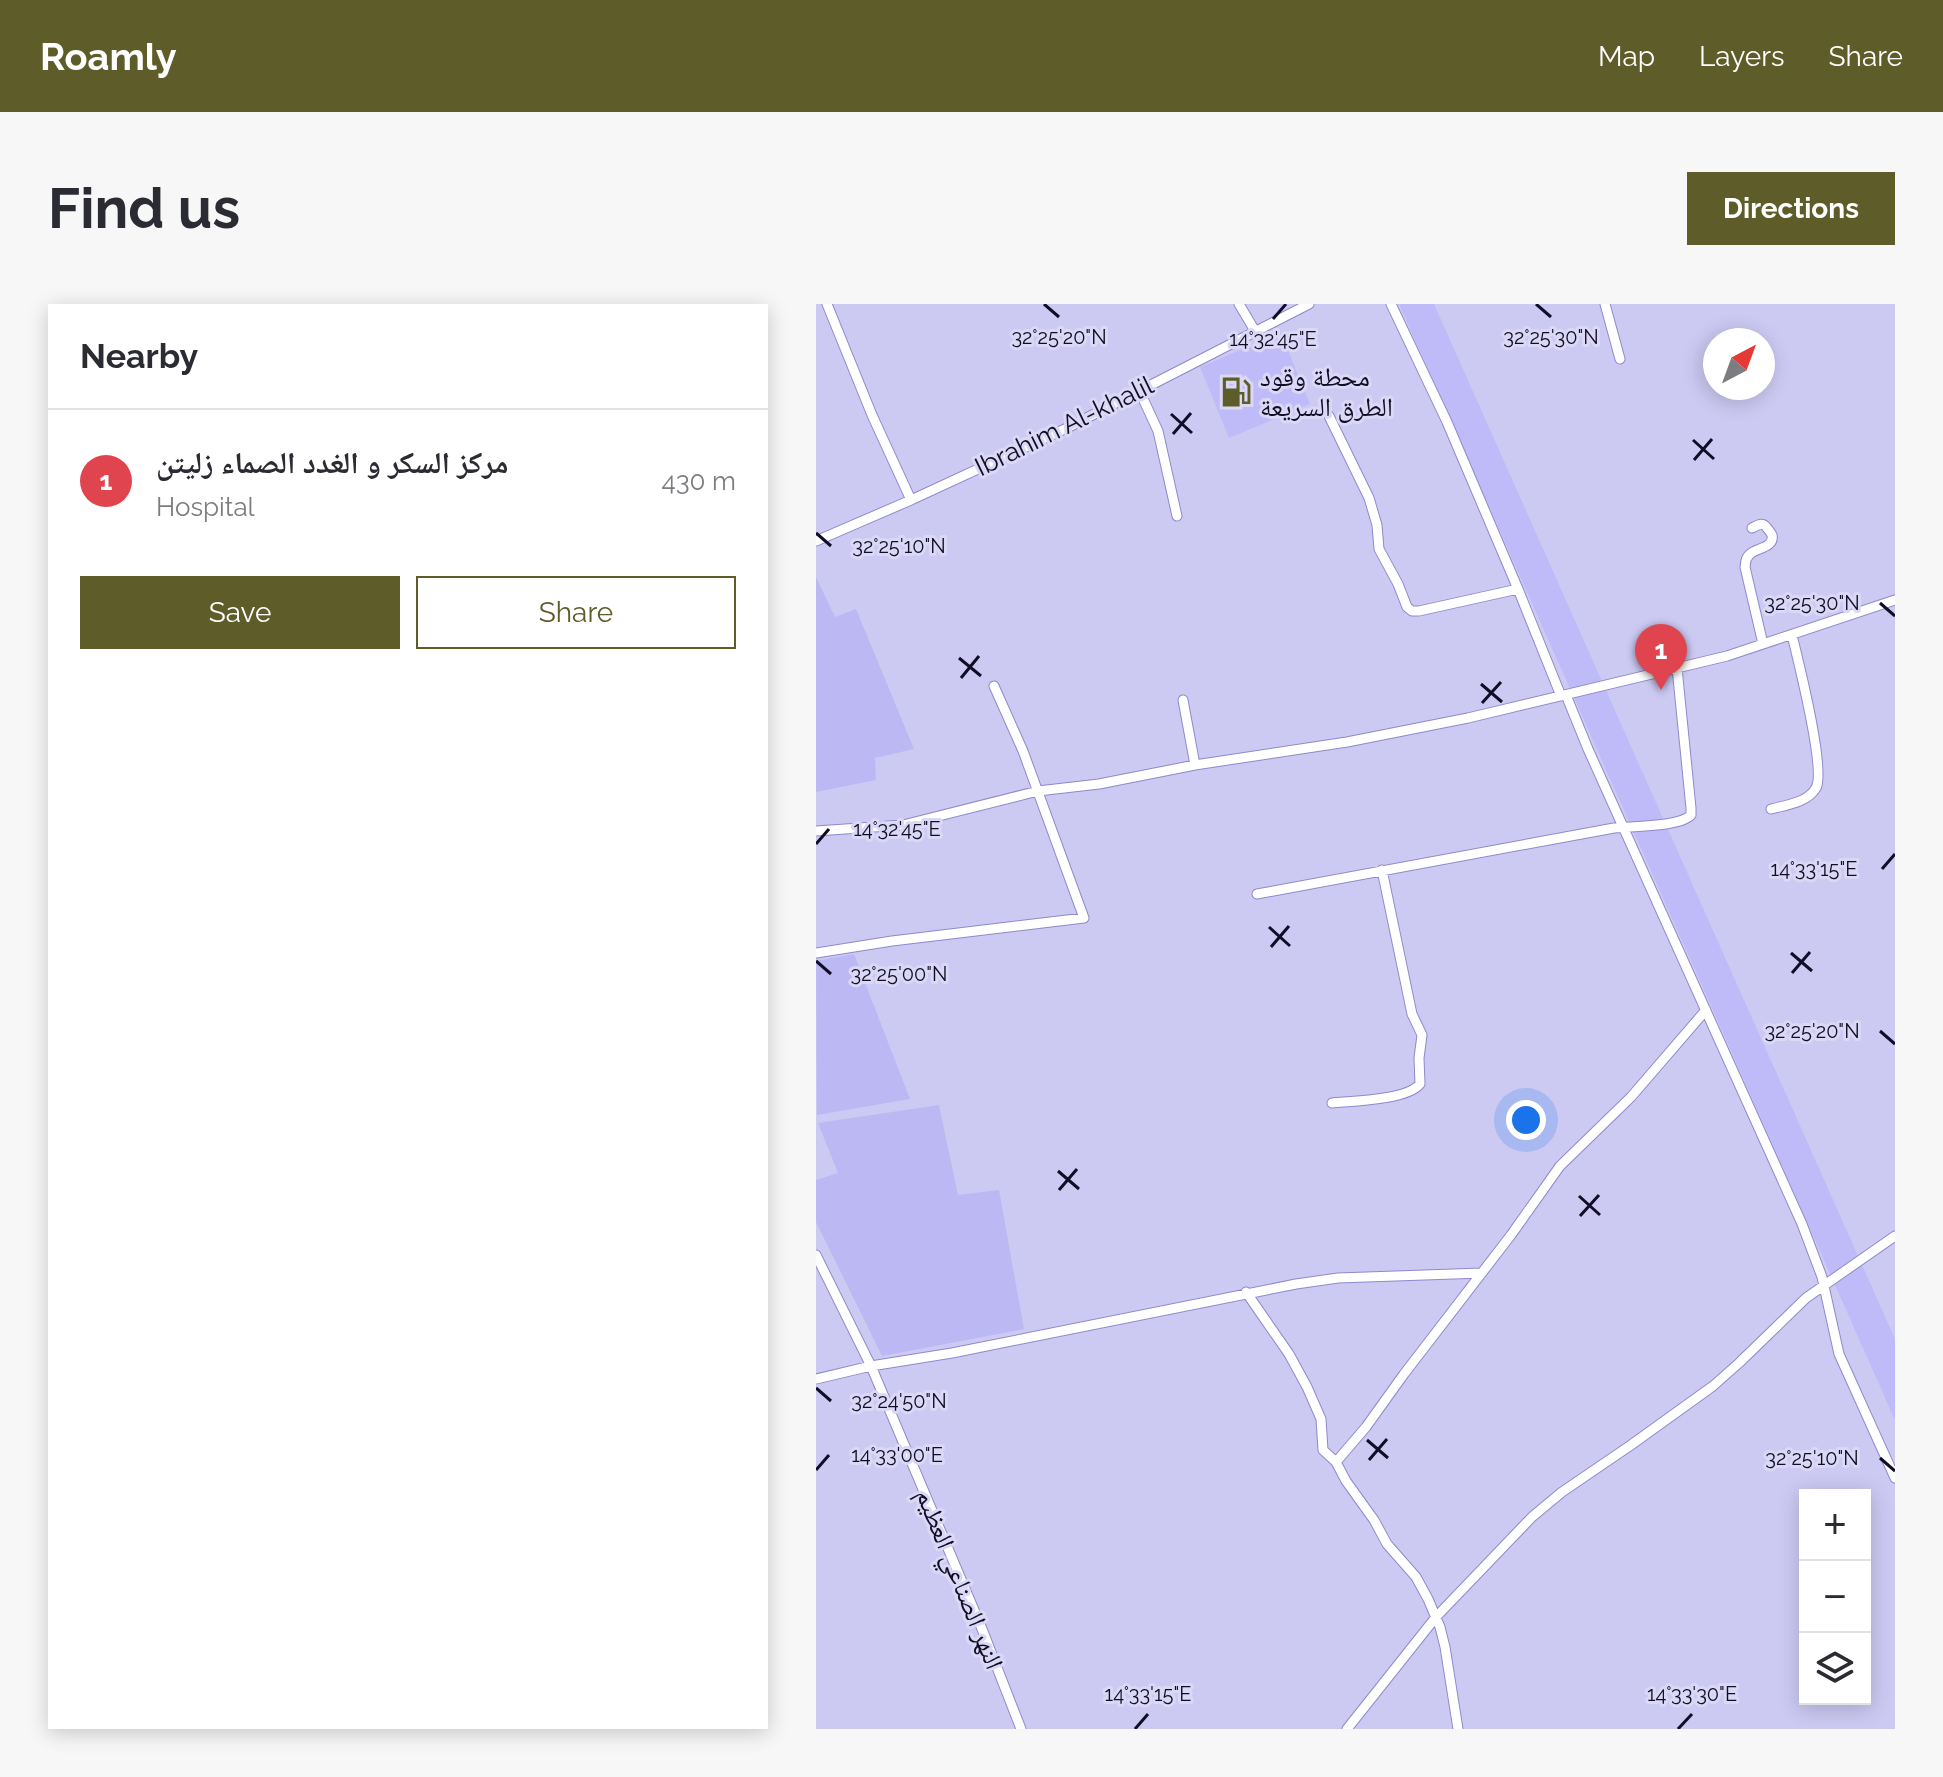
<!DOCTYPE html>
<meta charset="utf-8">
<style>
:root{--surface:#fff;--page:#f7f7f7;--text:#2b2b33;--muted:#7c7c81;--line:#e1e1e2;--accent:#5e5d2a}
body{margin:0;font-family:Raleway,"Noto Naskh Arabic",sans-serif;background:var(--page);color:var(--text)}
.controls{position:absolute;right:24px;bottom:24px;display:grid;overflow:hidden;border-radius:0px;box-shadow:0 4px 20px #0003}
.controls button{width:72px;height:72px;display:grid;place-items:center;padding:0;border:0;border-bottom:2px solid var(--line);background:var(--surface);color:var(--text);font:40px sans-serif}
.compass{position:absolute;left:887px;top:24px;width:72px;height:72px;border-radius:50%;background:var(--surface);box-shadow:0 4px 20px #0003;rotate:41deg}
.you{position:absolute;left:710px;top:816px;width:28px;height:28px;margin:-20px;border:6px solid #fff;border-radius:50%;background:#1a73e8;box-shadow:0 0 0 12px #1a73e833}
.badge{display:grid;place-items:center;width:52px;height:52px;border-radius:50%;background:var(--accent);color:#fff;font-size:26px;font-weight:700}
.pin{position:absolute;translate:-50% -66px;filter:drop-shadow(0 2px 4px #0008)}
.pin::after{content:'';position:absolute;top:42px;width:28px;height:24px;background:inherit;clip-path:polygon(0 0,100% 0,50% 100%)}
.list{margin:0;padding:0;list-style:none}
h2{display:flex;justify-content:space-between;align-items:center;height:104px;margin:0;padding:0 32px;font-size:34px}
h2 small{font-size:26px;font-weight:400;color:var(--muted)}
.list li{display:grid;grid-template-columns:52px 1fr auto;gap:24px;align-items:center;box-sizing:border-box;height:144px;padding:0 32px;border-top:2px solid var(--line)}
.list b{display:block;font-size:30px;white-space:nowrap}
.list p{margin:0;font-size:26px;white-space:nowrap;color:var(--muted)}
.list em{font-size:26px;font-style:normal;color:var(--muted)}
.actions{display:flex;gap:16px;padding:24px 32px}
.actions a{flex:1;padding:18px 0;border:2px solid var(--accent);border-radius:0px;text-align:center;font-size:28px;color:var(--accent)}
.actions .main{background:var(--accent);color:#fff}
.icon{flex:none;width:44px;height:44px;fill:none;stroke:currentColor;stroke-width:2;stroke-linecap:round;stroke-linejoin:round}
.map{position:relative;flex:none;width:1079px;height:1425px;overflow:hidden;border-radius:0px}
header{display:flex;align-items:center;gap:48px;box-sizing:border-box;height:112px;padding:0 40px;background:var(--accent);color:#fff}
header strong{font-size:38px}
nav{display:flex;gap:44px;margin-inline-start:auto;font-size:28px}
.intro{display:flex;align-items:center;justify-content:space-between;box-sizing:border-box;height:192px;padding:0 48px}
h1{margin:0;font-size:56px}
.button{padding:20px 36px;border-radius:0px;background:var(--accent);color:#fff;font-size:28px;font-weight:700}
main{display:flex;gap:48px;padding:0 48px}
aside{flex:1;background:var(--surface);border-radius:0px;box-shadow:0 4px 20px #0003}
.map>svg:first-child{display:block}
</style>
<header>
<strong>Roamly</strong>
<nav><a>Map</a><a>Layers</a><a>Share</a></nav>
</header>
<div class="intro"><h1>Find us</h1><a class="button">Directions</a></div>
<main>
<aside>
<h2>Nearby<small></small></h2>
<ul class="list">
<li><span class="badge" style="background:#e0444e">1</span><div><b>مركز السكر و الغدد الصماء زليتن</b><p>Hospital</p></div><em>430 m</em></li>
</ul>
<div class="actions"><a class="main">Save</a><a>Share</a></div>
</aside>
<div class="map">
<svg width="1079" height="1425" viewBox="0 0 1079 1425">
<rect width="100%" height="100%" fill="#cccaf3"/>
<!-- built -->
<path fill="#bfbbf8" d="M 583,0 L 618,0 L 1079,1035 L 1079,1116 Z
M 465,29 L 494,100 L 413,134 L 384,63 Z"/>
<!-- green -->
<path fill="#bcb8f4" d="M 0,273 L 19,313 L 40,305 L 98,445 L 59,454 L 60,476 L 0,488 Z
M 38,650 L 94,795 L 1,811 L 0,657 Z
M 123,801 L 142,891 L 183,886 L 208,1025 L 66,1052 L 0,918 L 0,876 L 22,869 L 2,819 Z"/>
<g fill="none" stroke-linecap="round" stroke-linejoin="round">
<!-- minor casing -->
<g stroke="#8f89cb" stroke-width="11">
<path id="minor" d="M 11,0 L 56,111 L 95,196
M 423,0 L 439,27
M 575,0 L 631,118 L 702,285 L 745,392
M 789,0 L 804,55
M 323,86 L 342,127 L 361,212
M 513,112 L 553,194 L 561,221 L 563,245 L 582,280 L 591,303 L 596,307 L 603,307 L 702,285
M 936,224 C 940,222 944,219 948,221 C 950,222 955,229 956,231 C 959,244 939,244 933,251 C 929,255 930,258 929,263 L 947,340
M 0,237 L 95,196 L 253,123 L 493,0
M 750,391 L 772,445 L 986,920 L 1006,973 L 1023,1050 L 1079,1174
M 367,396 L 379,461
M 955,505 C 970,501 991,499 1000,484 C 1010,466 982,356 976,331
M 0,527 L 87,521 L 222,487 L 283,480 L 379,461 L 531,438 L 652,414 L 911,352 L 1079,296
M 441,590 L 798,524 C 816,522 864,523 875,511 L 875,504 L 861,364
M 0,649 L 76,637 L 268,614 L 207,447 L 178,382
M 516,799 C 537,797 591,796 604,780 L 603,754 L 606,731 L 596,710 L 566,566
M 0,951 L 55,1062 L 166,1325 L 205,1425
M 430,988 L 473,1050 L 491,1083 L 505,1115 L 507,1146 L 520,1158 L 530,1177 L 558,1216 L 571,1240 L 600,1273 L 612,1295 L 624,1323 L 629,1343 L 642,1425
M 0,1075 L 55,1062 L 136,1049 L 480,980 L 522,974 L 666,969
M 520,1158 L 550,1123 L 588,1070 L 695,931 L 744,862 L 815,793 L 890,706
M 531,1425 L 620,1313 L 716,1213 L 746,1188 L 815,1141 L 897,1082 L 923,1059 L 990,994 L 1079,932"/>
</g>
<!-- minor -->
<use href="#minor" stroke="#fff" stroke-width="9"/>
</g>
<!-- ticks -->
<path fill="none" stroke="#110d26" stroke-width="3" d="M 228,0 L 243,13M 720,0 L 735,13M 457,15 L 470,0M 355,110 L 376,129M 357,130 L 375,109M 877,136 L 898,155M 878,156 L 896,135M 0,229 L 15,242M 1064,299 L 1079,312M 143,354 L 165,372M 145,374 L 163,352M 665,380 L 686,398M 666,399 L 685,378M 0,540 L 13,525M 1066,565 L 1079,550M 453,623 L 474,642M 455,643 L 473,622M 975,649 L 996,667M 0,657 L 15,670M 976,669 L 994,648M 1064,727 L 1079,740M 242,867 L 263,885M 243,886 L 261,865M 763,892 L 784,911M 764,912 L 783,891M 0,1084 L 15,1097M 551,1136 L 572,1154M 1064,1154 L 1079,1167M 553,1156 L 571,1135M 0,1166 L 13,1151M 319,1425 L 332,1410M 862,1425 L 876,1410"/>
<!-- icons -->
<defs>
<g id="fuel-bare" transform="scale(2.4)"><path d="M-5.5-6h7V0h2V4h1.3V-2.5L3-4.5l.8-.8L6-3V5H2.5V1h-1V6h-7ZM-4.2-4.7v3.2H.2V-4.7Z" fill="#5e5d2a" stroke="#dad8f5" stroke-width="2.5" paint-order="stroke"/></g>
</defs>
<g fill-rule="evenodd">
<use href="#fuel-bare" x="420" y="88"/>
</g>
<g text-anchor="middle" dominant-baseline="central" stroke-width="6" stroke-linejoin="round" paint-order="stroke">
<!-- poi labels -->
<g font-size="26" fill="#110d26" stroke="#dad8f5" text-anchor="start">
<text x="444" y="73">محطة وقود<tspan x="444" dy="30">الطرق السريعة</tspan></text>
</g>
<!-- street labels -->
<g font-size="26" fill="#110d26" stroke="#dad8f5">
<text transform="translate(248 122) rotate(-26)">Ibrahim Al-khalil</text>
<text transform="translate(144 1275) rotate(68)">النهر الصناعي العظيم</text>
</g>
</g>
<g font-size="20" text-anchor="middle" fill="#110d26" stroke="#dad8f5" stroke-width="6" stroke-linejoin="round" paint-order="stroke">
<text x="243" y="40">32°25'20"N</text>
<text x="735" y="40">32°25'30"N</text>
<text x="457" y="42">14°32'45"E</text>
<text x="83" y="249">32°25'10"N</text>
<text x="996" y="306">32°25'30"N</text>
<text x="81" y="532">14°32'45"E</text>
<text x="998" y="572">14°33'15"E</text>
<text x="83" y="677">32°25'00"N</text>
<text x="996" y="734">32°25'20"N</text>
<text x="83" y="1104">32°24'50"N</text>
<text x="81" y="1158">14°33'00"E</text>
<text x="996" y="1161">32°25'10"N</text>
<text x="332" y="1397">14°33'15"E</text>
<text x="876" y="1397">14°33'30"E</text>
</g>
</svg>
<div class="controls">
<button>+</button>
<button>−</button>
<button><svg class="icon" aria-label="layers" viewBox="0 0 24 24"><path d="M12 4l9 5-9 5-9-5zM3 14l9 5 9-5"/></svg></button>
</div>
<svg class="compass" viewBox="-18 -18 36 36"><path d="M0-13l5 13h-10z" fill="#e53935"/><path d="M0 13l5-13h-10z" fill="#7c7c81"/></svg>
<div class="you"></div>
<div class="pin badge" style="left:845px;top:386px;background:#e0444e">1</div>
</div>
</main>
